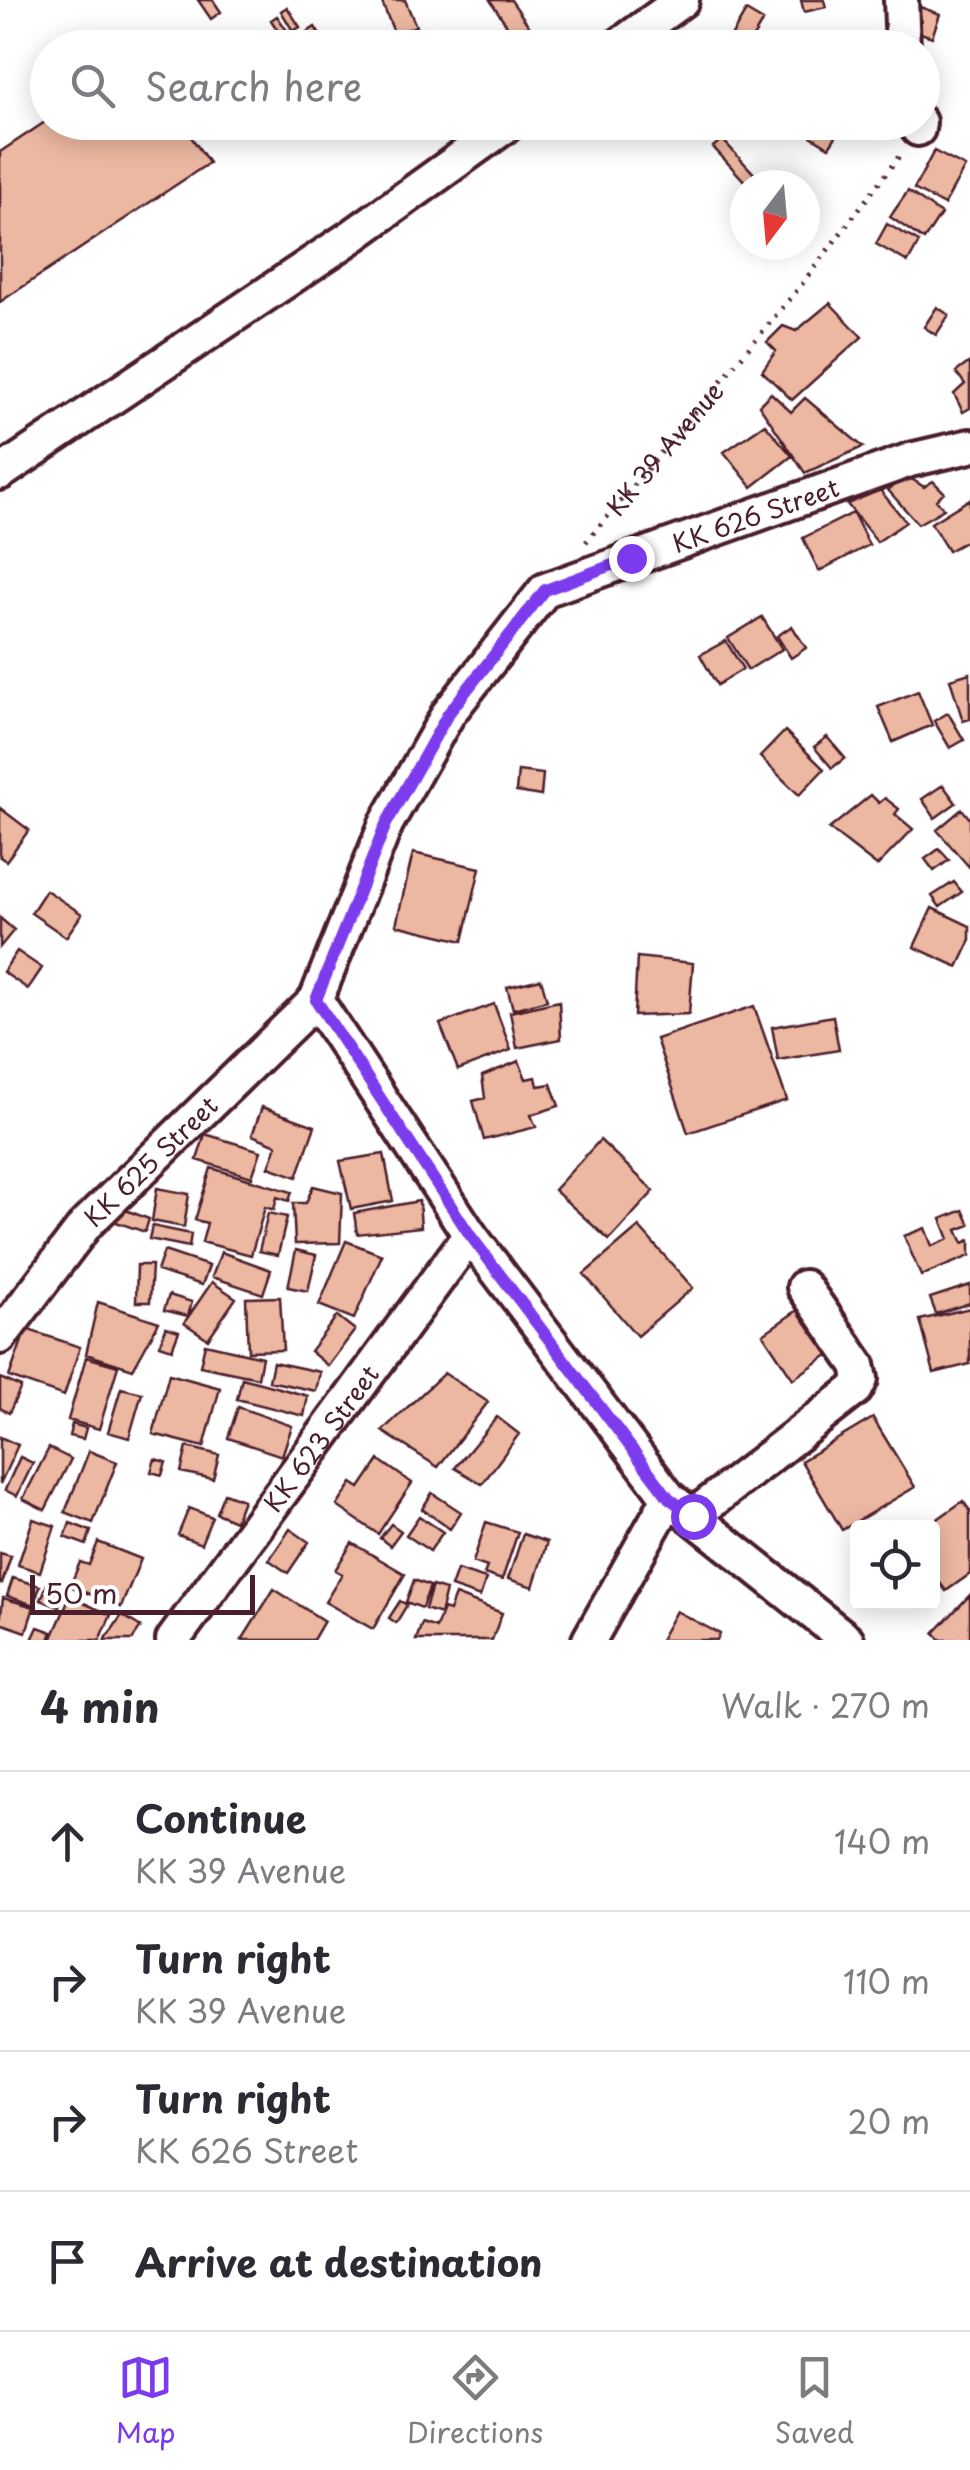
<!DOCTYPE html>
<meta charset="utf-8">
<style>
:root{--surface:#fff;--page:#f2f2f3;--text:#2b2b33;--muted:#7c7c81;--line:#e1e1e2;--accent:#7c3aed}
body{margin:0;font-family:"Playpen Sans",sans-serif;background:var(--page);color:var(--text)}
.controls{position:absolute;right:30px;bottom:30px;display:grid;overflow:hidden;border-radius:10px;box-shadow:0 5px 25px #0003}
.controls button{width:90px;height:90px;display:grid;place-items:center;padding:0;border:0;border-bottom:2px solid var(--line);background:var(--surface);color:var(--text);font:50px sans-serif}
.compass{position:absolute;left:730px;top:170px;width:90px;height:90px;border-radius:50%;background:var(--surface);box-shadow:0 5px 25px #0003;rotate:196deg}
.scale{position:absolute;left:30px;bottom:25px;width:225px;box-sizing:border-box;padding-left:10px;border:5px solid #4a1f2b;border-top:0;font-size:28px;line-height:35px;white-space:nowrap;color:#4a1f2b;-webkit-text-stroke:8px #fff;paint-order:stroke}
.stop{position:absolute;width:30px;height:30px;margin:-22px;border:8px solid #7c3aed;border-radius:50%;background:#fff}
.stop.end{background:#7c3aed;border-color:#fff;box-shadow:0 2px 10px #0008}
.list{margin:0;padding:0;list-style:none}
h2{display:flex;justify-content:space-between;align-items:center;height:130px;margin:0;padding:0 40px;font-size:42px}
h2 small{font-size:32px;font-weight:400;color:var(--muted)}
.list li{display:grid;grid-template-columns:65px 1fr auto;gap:30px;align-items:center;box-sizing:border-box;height:140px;padding:0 40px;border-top:2px solid var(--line)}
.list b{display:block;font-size:38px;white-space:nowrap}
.list p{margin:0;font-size:32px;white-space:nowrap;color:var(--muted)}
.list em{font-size:32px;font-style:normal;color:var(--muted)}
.icon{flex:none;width:55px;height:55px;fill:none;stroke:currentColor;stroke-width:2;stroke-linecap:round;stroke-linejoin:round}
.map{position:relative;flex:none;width:970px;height:1640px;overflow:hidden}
.search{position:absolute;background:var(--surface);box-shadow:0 5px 25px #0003;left:30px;right:30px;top:30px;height:110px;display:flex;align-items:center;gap:25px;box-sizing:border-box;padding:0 35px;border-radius:55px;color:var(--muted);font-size:38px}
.sheet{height:690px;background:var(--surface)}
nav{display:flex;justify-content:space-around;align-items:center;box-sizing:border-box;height:140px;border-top:2px solid var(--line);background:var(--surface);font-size:28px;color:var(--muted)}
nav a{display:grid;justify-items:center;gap:5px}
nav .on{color:var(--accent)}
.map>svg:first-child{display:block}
</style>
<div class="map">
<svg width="970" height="1640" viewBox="0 0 970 1640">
<rect width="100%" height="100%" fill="#fff"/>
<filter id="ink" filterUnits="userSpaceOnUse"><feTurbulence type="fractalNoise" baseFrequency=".01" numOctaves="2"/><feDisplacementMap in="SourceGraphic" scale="20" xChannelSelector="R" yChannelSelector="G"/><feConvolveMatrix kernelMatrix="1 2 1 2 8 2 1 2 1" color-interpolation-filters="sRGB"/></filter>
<g filter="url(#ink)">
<!-- building -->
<path fill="#edb8a1" stroke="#4a1f2b" stroke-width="2.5" d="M 198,0 L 213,0 L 221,12 L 211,19 Z
M 381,0 L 405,0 L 416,26 L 395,35 Z
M 490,0 L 511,0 L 533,32 L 518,42 Z
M 801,0 L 824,0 L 826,7 L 804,12 Z
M 914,5 L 940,14 L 932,37 L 906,28 Z
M 287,7 L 300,27 L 293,31 L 281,11 Z
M 746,11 L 763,21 L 749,44 L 732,35 Z
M 277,16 L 292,38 L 285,42 L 271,20 Z
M 315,27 L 325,43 L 317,48 L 306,33 Z
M 433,28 L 443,48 L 410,48 L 407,41 Z
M 48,120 L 181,122 L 209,163 L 0,302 L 0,152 Z
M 812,122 L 825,122 L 839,132 L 829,147 L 806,133 Z
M 722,139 L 757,177 L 748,185 L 713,147 Z
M 934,151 L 965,167 L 944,205 L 914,189 Z
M 908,191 L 941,214 L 924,240 L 890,217 Z
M 887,224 L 919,242 L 908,262 L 876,244 Z
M 830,303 L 862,337 L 792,400 L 762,371 L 776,351 L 767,342 L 783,326 L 796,331 Z
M 937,307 L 949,315 L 936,335 L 924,327 Z
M 970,362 L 970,408 L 963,412 L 954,394 L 965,384 L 956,372 Z
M 771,393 L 791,412 L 805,398 L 863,447 L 805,473 L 759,405 Z
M 765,424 L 792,456 L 752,487 L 724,452 Z
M 907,476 L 924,487 L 933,481 L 944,492 L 936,500 L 944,509 L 918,524 L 888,490 Z
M 880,490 L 906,522 L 877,542 L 847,504 Z
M 970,499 L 970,539 L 948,551 L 931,523 Z
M 853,513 L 869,545 L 819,571 L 803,538 Z
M 762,617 L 782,649 L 748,670 L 728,638 Z
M 792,626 L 806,648 L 791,658 L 777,636 Z
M 726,641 L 743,669 L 717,685 L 700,655 Z
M 970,673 L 970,719 L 963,721 L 950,679 Z
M 918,691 L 932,725 L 893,742 L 878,707 Z
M 948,713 L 964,740 L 950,748 L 934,721 Z
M 785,731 L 824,769 L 799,795 L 760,757 Z
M 827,737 L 845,758 L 832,768 L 814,747 Z
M 518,771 L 543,774 L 541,796 L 516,792 Z
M 943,785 L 956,803 L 935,818 L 922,799 Z
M 871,795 L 879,803 L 885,798 L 899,809 L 895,814 L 913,829 L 877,866 L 829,829 Z
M 0,808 L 29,830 L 6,861 L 0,857 Z
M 962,809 L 970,819 L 970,868 L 937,830 Z
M 939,849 L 949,860 L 934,871 L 925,859 Z
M 413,853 L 480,868 L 463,941 L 396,925 Z
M 954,882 L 962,892 L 940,907 L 932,896 Z
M 46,890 L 82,914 L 66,937 L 31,913 Z
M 932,908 L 970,926 L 970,942 L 958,967 L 914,947 Z
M 0,918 L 14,930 L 0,947 Z
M 17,951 L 42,968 L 28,989 L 3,972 Z
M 637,957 L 693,963 L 689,1014 L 634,1016 Z
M 541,979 L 547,1000 L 513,1009 L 507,987 Z
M 559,1001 L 561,1039 L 517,1048 L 510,1012 Z
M 494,1004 L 511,1050 L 458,1070 L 440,1024 Z
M 754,1006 L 787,1100 L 688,1133 L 656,1039 Z
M 833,1016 L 839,1050 L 778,1060 L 772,1027 Z
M 519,1061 L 526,1079 L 536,1077 L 538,1086 L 551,1084 L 559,1106 L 531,1115 L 536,1127 L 484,1140 L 473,1101 L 485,1098 L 482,1076 Z
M 262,1107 L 315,1126 L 297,1177 L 269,1167 L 277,1145 L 252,1135 Z
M 205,1134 L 261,1151 L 252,1177 L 197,1160 Z
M 600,1140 L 654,1191 L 609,1240 L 554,1190 Z
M 384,1154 L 393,1201 L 351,1209 L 340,1161 Z
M 211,1168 L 292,1192 L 289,1201 L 277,1197 L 274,1210 L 265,1207 L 251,1255 L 202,1242 L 207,1223 L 195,1220 Z
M 313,1186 L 342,1193 L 340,1243 L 295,1244 L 293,1203 L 306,1203 Z
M 157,1188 L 189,1194 L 184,1227 L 152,1221 Z
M 419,1201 L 421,1227 L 357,1234 L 354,1213 Z
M 118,1207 L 149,1219 L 145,1232 L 113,1221 Z
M 963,1210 L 970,1225 L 957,1230 L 963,1243 L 970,1240 L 970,1256 L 921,1276 L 904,1236 L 925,1228 L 932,1246 L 949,1239 L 941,1219 Z
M 268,1213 L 287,1217 L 278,1255 L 259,1251 Z
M 152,1226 L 191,1234 L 189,1247 L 149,1239 Z
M 639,1227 L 693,1288 L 637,1336 L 584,1274 Z
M 346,1241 L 382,1255 L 354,1319 L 319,1305 Z
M 296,1250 L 316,1255 L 308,1291 L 288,1287 Z
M 164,1251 L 209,1266 L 202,1285 L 157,1271 Z
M 221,1252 L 271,1270 L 263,1294 L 212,1277 Z
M 137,1265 L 152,1265 L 150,1302 L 136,1302 Z
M 212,1282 L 236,1298 L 208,1339 L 184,1323 Z
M 970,1285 L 970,1303 L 936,1314 L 930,1298 Z
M 169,1295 L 192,1302 L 188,1316 L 164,1310 Z
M 280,1297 L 283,1350 L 248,1351 L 246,1298 Z
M 98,1302 L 159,1322 L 133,1369 L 86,1354 Z
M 808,1303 L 838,1348 L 793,1379 L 763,1334 Z
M 970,1308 L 970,1364 L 934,1373 L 920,1320 Z
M 337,1316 L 355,1330 L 328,1366 L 310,1351 Z
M 166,1327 L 179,1331 L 172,1349 L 160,1345 Z
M 26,1329 L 80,1347 L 64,1396 L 9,1377 Z
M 205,1344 L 262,1357 L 258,1378 L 200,1366 Z
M 86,1357 L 118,1366 L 99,1429 L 68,1420 Z
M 273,1362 L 320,1372 L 316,1391 L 269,1381 Z
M 444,1373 L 488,1402 L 438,1467 L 382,1431 Z
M 169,1374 L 220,1388 L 204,1447 L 153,1434 Z
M 0,1378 L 21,1387 L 9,1413 L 0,1408 Z
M 242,1378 L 308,1396 L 304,1416 L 237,1399 Z
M 121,1388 L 142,1393 L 129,1438 L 108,1432 Z
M 238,1407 L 292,1426 L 282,1456 L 228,1438 Z
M 497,1417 L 519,1434 L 482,1484 L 455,1468 Z
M 873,1418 L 915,1487 L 842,1530 L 801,1461 Z
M 72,1424 L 86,1428 L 83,1439 L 69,1436 Z
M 0,1437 L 18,1445 L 0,1484 Z
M 187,1447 L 219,1455 L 213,1479 L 181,1472 Z
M 49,1448 L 71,1459 L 45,1510 L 23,1499 Z
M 89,1451 L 117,1462 L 93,1523 L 65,1512 Z
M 20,1457 L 33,1463 L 17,1496 L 5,1490 Z
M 155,1459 L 166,1462 L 162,1475 L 151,1472 Z
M 379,1460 L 412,1483 L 378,1534 L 337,1506 L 352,1483 L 360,1488 Z
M 224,1493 L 243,1500 L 235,1521 L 216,1513 Z
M 432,1493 L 461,1512 L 450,1529 L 422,1509 Z
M 963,1501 L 970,1511 L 970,1574 L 946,1591 L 932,1572 L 932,1528 L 925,1528 Z
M 189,1508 L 212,1517 L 201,1544 L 178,1535 Z
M 419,1516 L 443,1532 L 430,1551 L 406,1535 Z
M 33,1519 L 55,1526 L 40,1572 L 18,1565 Z
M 486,1522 L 518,1532 L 502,1580 L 484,1574 L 487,1567 L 473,1562 Z
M 70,1523 L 91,1531 L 86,1545 L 65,1537 Z
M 391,1524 L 401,1531 L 390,1546 L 380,1538 Z
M 290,1529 L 309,1542 L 288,1573 L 269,1560 Z
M 523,1534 L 547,1542 L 533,1587 L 508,1579 Z
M 98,1542 L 141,1559 L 121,1607 L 70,1586 L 80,1562 L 89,1565 Z
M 352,1543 L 405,1574 L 373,1629 L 325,1602 L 342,1574 L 335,1570 Z
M 0,1553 L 11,1556 L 2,1584 L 0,1584 Z
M 457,1570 L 486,1579 L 480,1597 L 451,1587 Z
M 13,1578 L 40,1586 L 34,1605 L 7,1596 Z
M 414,1580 L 430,1586 L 422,1608 L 406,1602 Z
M 47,1584 L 65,1590 L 59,1607 L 41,1600 Z
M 432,1586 L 446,1590 L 440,1614 L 425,1609 Z
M 274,1589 L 324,1621 L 313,1640 L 242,1640 Z
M 455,1595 L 502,1613 L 492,1640 L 416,1640 L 422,1623 L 436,1628 L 443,1609 L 449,1611 Z
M 970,1595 L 970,1640 L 941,1640 L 934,1633 Z
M 70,1597 L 111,1615 L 100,1640 L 51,1640 Z
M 3,1598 L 34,1607 L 26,1632 L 0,1623 Z
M 400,1601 L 407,1605 L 396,1623 L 389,1618 Z
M 676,1611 L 720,1634 L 717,1640 L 660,1640 Z
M 122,1615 L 141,1627 L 132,1640 L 105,1640 Z
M 38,1627 L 52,1632 L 49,1640 L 32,1640 Z"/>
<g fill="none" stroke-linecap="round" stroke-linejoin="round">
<!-- minor casing -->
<g stroke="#4a1f2b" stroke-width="40">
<g id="minor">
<path d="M 901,0 L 903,48"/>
<path d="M 616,48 L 682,0"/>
<path d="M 918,129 L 919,122"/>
<path d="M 0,473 L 354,235 L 511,122"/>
<path id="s2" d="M 0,1337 L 86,1224 L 316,1000"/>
<path d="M 693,1516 L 856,1389 L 861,1379 L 858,1365 L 804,1287"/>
<path id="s3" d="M 173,1640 L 470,1235"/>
<path d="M 589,1640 L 669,1498"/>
<path id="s4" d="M 847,1640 L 669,1498 L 470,1235 L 316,1000 L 386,824 L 448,714 L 545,590 L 910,460 L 970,446"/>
</g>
</g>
<!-- path -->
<path stroke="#4a1f2b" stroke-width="5" stroke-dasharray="2.5 8" stroke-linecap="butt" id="s1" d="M 586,542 L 799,288 L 900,155"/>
<!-- minor -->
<use href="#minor" stroke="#fff" stroke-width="32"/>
</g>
</g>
<g fill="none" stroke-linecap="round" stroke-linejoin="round" filter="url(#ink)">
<!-- route -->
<path stroke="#7c3aed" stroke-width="12" d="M 631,558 L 545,590 L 448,714 L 386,824 L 316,1000 L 470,1235 L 669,1498 L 693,1516"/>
</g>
<g text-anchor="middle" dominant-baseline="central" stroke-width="10" stroke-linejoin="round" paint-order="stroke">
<!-- street labels -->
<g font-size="25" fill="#4a1f2b" stroke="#fff">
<text stroke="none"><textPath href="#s1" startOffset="122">KK 39 Avenue</textPath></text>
<text stroke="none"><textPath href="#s4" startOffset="1535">KK 626 Street</textPath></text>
<text stroke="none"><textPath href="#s2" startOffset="232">KK 625 Street</textPath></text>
<text stroke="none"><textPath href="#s3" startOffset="250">KK 623 Street</textPath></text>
</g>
</g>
</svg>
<div class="controls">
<button><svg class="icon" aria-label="locate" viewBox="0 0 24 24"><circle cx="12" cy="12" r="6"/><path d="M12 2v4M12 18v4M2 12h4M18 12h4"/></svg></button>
</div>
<svg class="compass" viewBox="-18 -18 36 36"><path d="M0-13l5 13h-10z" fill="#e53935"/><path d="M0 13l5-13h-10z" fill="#7c7c81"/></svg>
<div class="scale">50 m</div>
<div class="stop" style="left:693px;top:1516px"></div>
<div class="stop end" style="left:631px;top:558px"></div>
<div class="search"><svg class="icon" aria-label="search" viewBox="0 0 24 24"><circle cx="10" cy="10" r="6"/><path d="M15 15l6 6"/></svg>Search here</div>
</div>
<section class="sheet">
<h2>4 min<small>Walk · 270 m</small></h2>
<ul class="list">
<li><svg class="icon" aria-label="ahead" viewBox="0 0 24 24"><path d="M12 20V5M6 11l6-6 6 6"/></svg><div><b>Continue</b><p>KK 39 Avenue</p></div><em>140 m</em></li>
<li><svg class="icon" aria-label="right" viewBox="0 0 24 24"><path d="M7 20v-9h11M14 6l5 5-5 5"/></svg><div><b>Turn right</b><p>KK 39 Avenue</p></div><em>110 m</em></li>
<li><svg class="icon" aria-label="right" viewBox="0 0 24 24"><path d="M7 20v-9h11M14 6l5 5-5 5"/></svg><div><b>Turn right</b><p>KK 626 Street</p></div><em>20 m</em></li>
<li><svg class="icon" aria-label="arrive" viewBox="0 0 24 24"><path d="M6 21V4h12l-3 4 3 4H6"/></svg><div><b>Arrive at destination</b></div></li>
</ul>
</section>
<nav>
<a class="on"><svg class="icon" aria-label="map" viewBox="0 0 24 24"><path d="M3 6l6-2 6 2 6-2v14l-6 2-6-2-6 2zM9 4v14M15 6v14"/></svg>Map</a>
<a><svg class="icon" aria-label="directions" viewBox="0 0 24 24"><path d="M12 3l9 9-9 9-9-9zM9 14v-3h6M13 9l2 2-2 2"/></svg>Directions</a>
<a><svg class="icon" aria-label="saved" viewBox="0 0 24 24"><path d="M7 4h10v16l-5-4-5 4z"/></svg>Saved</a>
</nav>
